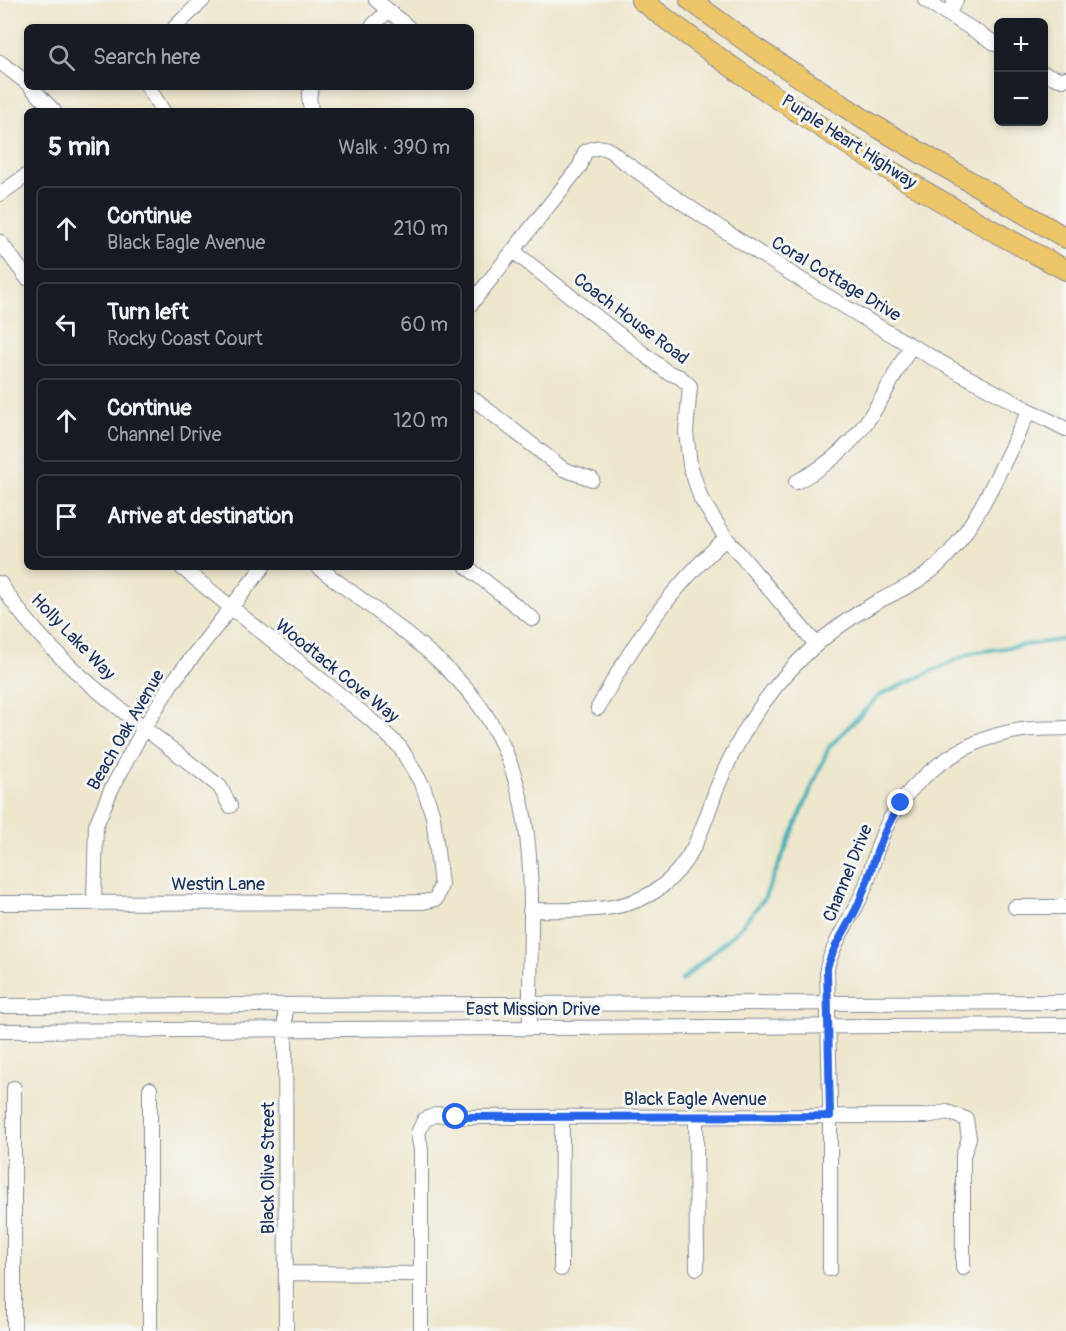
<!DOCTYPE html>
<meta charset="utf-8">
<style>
:root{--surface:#171b24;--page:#242831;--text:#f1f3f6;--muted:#9ea1a6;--line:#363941}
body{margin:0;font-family:Pangolin,sans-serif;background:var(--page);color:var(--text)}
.controls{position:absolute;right:18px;top:18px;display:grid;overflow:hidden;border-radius:9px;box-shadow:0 3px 9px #0003}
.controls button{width:54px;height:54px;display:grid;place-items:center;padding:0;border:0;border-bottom:2px solid var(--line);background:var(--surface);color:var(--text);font:30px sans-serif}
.stop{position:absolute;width:18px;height:18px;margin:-14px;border:4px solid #2563eb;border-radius:50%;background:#fff}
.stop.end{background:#2563eb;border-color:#fff;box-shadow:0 2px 6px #0008}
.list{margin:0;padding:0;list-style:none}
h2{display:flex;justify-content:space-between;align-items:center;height:78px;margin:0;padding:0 24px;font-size:26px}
h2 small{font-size:20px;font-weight:400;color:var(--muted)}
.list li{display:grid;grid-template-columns:39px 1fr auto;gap:18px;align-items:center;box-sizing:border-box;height:84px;margin:0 12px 12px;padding:0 12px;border:2px solid var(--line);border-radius:9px}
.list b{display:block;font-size:22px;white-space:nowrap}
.list p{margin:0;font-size:20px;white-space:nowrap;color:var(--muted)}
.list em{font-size:20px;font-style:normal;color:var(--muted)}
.icon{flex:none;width:33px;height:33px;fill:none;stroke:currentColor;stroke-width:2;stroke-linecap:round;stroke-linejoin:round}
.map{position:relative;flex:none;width:1066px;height:1331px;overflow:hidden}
.search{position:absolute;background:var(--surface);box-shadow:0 3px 9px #0003;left:24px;top:24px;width:450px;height:66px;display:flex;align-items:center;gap:15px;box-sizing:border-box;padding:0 21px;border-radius:9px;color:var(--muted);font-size:22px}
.panel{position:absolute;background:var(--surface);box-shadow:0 3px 9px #0003;left:24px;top:108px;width:450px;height:462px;border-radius:9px}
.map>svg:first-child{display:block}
</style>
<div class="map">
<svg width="1066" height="1331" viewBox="0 0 1066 1331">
<rect width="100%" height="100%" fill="#f6f6f2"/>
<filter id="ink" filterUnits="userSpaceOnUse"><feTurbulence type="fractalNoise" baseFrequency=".0167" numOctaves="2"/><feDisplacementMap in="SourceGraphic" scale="12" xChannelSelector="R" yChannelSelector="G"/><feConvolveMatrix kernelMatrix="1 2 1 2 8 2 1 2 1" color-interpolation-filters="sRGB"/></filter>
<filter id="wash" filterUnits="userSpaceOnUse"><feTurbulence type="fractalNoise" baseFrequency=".008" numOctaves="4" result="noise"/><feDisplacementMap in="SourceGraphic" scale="24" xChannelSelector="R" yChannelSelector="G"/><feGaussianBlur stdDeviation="1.35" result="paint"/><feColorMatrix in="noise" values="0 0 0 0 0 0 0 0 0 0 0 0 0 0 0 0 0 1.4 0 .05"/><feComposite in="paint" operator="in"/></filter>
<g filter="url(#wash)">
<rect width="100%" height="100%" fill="#eee6cd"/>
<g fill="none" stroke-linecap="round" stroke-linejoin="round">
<!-- stream -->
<path stroke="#3cadb4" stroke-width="4" d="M 681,981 L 738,930 L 764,899 L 829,747 L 880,695 L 971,653 L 1066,639"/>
</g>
</g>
<g filter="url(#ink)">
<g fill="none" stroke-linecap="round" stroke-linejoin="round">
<!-- minor casing -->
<g stroke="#848a96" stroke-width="16">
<path id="minor" d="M 376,0 L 408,27
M 925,0 L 998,45
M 948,14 L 956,0
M 175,27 L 203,0
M 371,27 L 388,11
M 0,62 L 27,83
M 1044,74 L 1063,80 L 1066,78
M 31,87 L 54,111
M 148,87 L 163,111
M 311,111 L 309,96 L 312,87
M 0,194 L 27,175
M 0,242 L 27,278
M 513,251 L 667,372 L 680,377 L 690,386 L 686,432 L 690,465 L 701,499 L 726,538 L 815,643
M 471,304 L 580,166 L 585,152 C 601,144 608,147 620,159 C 762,260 911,351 1066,429
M 471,397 L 563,469 L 592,479
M 796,482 C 862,448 876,406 911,346
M 318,567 C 367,605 428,644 468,691 C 549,786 528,911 530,1026
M 467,567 L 533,619
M 0,583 C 54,669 144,725 220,787 L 230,806
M 598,708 C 634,641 669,590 726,538
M 94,902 L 96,825 L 111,790 L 144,728 L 171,684 L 263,567
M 0,903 L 423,902 L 436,899 L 441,885 L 433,816 L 423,786 L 400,747 L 370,719 L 181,567
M 1015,907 L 1066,907
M 530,910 C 574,910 624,915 661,887 C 694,861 703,827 716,790 C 726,766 737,743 751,721 C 782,672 824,632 875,603 C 896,592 918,583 937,566 C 976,531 1005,458 1029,411
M 285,1005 L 286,1331
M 0,1006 L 1066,1002
M 0,1031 L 1066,1025
M 14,1088 L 14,1331
M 696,1117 L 697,1268
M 561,1269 L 562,1118
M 830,1269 L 830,1103 L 827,968 C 834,940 853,916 864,890 C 872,870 876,848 885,829 C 908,779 962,740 1016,731 C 1032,728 1049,729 1066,728
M 286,1273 L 421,1274
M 150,1331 L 150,1089
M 421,1331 L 421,1150 L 418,1133 L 424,1120 L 438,1114 L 456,1117 L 926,1116 L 947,1112 L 966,1119 L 969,1138 L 963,1156 L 963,1268"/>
</g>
<!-- highway casing -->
<g stroke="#848a96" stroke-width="22">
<path id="highway" d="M 641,0 C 774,102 918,193 1066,270
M 690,0 L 754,47 L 865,120 L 1066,238"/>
</g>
<!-- minor -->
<use href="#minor" stroke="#fff" stroke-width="14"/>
<!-- highway -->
<use href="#highway" stroke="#ecc669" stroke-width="20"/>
</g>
</g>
<g fill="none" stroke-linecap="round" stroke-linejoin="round" filter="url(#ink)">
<!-- route -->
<path stroke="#2563eb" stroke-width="8" d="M 456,1117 L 830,1116 L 827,968 C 833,945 848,927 858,905 C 873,870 879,834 901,803"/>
</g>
<g text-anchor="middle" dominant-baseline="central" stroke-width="6" stroke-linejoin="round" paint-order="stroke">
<!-- street labels -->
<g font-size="18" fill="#1b2f5e" stroke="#f6f6f2">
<text transform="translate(849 142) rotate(33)">Purple Heart Highway</text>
<text transform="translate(836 279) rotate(31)">Coral Cottage Drive</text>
<text transform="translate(631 319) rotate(37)">Coach House Road</text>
<text transform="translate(73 637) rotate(46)">Holly Lake Way</text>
<text transform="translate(337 671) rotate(39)">Woodtack Cove Way</text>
<text transform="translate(126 730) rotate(-60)">Beach Oak Avenue</text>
<text transform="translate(848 873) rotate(-68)">Channel Drive</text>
<text x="218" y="884">Westin Lane</text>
<text x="533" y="1009">East Mission Drive</text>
<text x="695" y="1099">Black Eagle Avenue</text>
<text transform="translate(268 1168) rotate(-90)">Black Olive Street</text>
</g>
</g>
</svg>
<div class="controls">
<button>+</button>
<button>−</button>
</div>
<div class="stop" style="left:456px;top:1117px"></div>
<div class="stop end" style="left:901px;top:803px"></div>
<div class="search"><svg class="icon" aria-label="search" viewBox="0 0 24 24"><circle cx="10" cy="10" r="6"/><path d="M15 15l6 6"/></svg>Search here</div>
<section class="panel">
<h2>5 min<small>Walk · 390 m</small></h2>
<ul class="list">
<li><svg class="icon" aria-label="ahead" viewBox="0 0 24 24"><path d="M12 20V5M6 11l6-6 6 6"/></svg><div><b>Continue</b><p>Black Eagle Avenue</p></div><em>210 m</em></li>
<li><svg class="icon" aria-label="left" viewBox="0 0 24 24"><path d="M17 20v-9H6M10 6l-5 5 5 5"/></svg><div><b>Turn left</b><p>Rocky Coast Court</p></div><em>60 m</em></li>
<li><svg class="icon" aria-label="ahead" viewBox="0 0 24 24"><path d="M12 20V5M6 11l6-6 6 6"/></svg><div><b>Continue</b><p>Channel Drive</p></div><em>120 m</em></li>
<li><svg class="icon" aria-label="arrive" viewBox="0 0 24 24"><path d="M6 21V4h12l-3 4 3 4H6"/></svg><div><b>Arrive at destination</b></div></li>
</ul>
</section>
</div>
